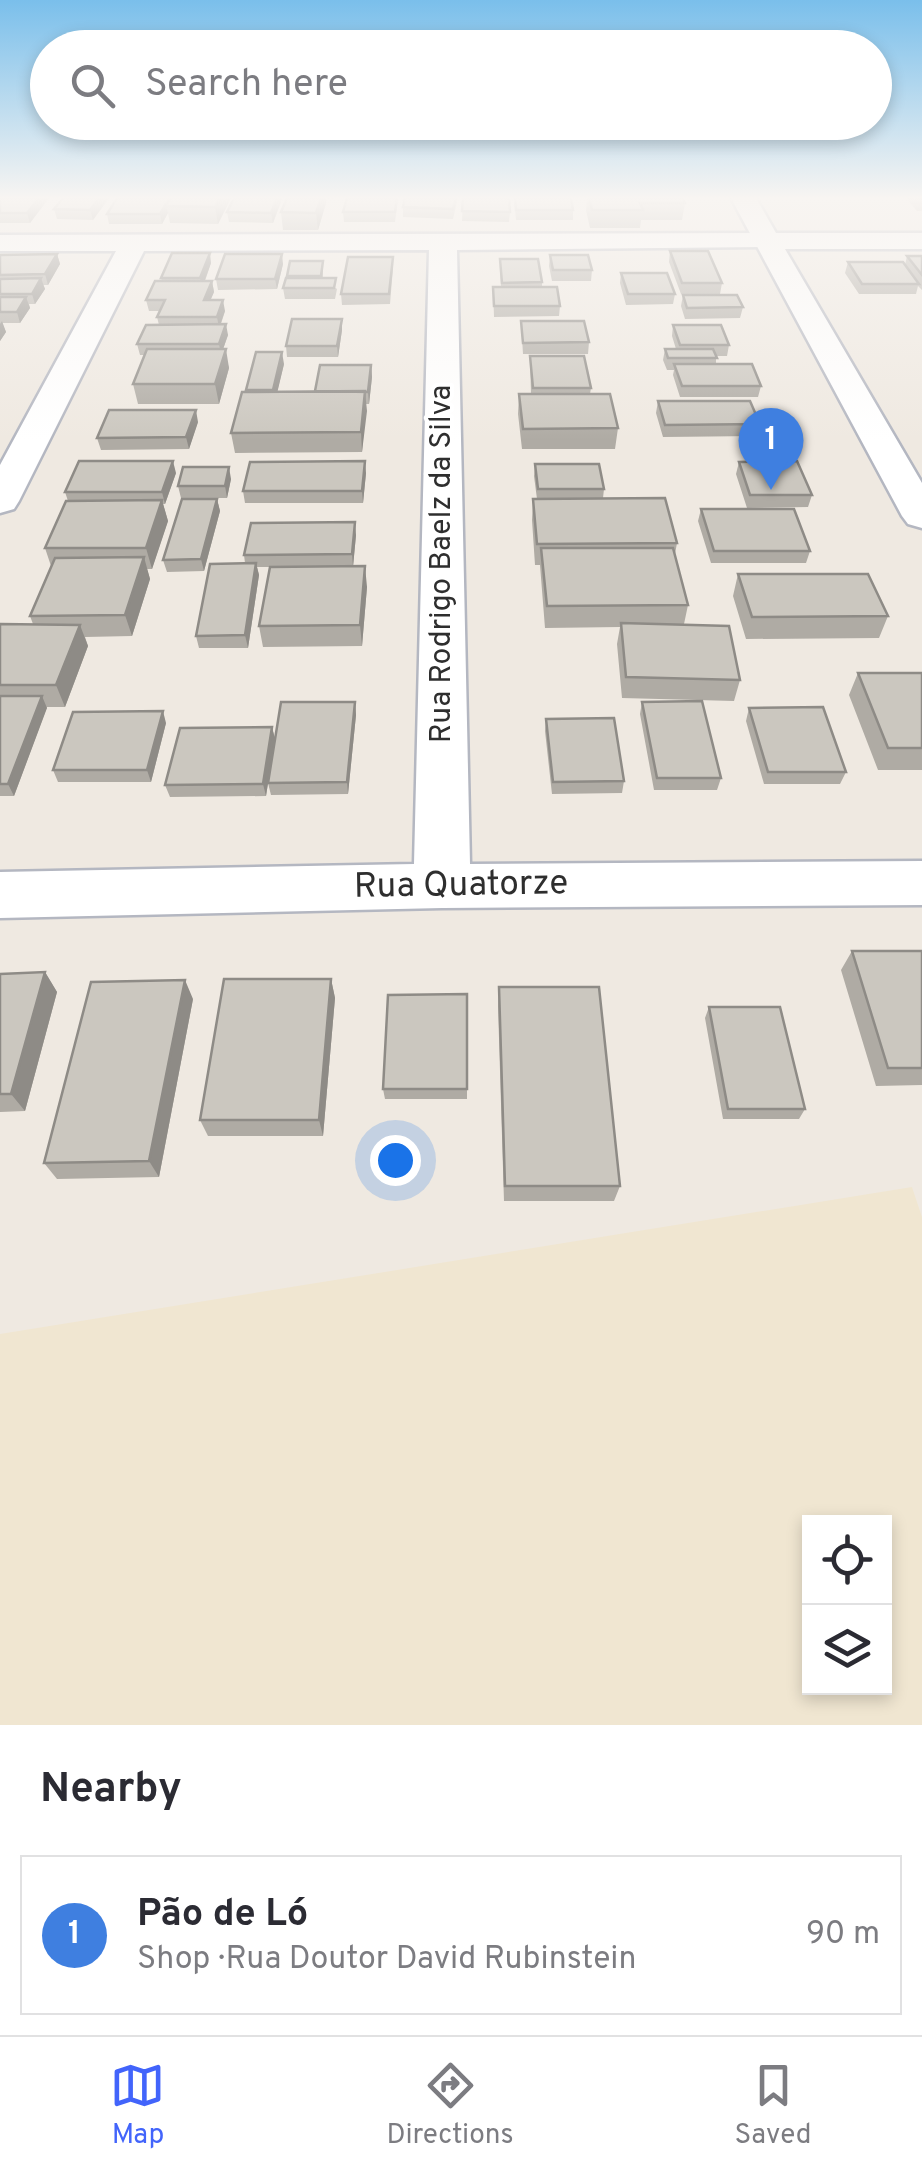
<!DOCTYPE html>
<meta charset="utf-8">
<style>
:root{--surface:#fff;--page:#f7f7f7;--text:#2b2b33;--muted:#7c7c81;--line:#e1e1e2;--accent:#4264fb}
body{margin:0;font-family:Overpass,sans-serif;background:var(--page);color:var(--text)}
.controls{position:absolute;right:30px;bottom:30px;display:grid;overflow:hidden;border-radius:0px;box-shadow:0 5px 15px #0003}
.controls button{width:90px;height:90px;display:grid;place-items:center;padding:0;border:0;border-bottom:2px solid var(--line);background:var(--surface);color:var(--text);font:50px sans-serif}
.you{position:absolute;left:395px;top:1160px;width:35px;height:35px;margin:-25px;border:8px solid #fff;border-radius:50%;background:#1a73e8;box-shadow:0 0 0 15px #1a73e833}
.badge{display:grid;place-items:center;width:65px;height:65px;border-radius:50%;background:var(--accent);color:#fff;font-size:32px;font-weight:700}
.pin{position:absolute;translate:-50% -82px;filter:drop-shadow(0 2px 5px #0008)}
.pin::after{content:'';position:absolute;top:52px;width:35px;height:30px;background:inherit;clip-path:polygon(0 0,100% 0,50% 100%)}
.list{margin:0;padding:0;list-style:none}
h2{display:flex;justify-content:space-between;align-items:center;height:130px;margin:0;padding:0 40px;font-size:42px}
h2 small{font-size:32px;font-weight:400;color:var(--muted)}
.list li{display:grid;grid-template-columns:65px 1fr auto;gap:30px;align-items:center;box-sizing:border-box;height:160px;margin:0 20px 20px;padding:0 20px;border:2px solid var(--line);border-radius:0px}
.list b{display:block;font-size:38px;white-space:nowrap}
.list p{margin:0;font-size:32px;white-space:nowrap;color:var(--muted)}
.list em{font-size:32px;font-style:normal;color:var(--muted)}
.icon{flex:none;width:55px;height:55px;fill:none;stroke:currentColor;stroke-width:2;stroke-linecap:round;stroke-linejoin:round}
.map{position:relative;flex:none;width:922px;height:1725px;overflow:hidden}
.search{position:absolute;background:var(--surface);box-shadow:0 5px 15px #0003;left:30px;right:30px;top:30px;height:110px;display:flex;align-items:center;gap:25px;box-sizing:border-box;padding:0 35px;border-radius:55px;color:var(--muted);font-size:38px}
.sheet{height:310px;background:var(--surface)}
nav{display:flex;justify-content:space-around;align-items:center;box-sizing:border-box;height:140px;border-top:2px solid var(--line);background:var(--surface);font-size:28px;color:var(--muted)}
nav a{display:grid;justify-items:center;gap:5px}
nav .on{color:var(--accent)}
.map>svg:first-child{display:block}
</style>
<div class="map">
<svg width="922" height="1725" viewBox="0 0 922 1725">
<rect width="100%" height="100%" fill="#efe9e1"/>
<!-- education -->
<path fill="#f0e6d1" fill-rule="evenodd" d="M 912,1187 L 922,1217 L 922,1725 L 0,1725 L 0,1334 ZM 810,1522 L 884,1522 L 884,1688 L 810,1688 Z"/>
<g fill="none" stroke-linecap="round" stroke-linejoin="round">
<!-- minor casing -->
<g stroke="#b4b7c1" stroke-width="5">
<path id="minor" d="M 767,233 L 780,241 L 776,247 L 457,250 L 470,864 L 922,861 L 922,905 L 442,908 L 0,918 L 0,872 L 414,864 L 429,250 L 144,251 L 19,501 L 14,509 L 0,513 L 0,465 L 116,251 L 0,251 L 0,235 Z"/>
</g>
<!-- tertiary casing -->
<g stroke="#b4b7c1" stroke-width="5">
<path id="tertiary" d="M 731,198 L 756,198 L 776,233 L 922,233 L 922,249 L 785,249 L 922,483 L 922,528 L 908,524 L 902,516 Z"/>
</g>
<!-- minor -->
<use href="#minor" fill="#fff" fill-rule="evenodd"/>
<!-- tertiary -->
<use href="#tertiary" fill="#fff" fill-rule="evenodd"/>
</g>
<!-- wall -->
<path fill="#afaba4" d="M 0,198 L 49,198 L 30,223 L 0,223 Z
M 63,198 L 109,198 L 93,220 L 57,219 L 54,209 Z
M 231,198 L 218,224 L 170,223 L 168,213 L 162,224 L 109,224 L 107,214 Z
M 234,198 L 282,198 L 273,223 L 229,222 L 227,212 Z
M 287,198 L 342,198 L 326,199 L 326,203 L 318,230 L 283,230 L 281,212 Z
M 398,198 L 395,222 L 344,222 L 343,212 Z
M 458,198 L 453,219 L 403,217 L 403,207 Z
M 463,198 L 510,212 L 509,222 L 462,221 Z
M 514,198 L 571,198 L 573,210 L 573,220 L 516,220 Z
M 587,198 L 683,198 L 685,203 L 682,220 L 641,220 L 640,228 L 590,228 L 586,210 Z
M 906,198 L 922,198 L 922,211 L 917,211 Z
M 670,251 L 722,283 L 720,294 L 681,294 L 669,262 Z
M 57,254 L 60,264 L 48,285 L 43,285 L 45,289 L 35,304 L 29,304 L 30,308 L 20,323 L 2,323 L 6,332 L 0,341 L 0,255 Z
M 550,255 L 592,270 L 591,281 L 552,281 L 549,266 Z
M 907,256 L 922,256 L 922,290 L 918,286 L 916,294 L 859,294 L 845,273 L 848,262 L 905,265 Z
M 500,259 L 542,282 L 542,287 L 560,306 L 559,316 L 494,317 L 493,287 L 501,287 Z
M 323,261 L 323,278 L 337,289 L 335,299 L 285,299 L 283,288 L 287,276 Z
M 211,263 L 205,281 L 212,281 L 214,292 L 210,300 L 225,311 L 221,324 L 228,335 L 223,349 L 229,368 L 219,404 L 138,404 L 133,384 L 145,355 L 140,355 L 137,344 L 159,325 L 157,317 L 160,311 L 149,311 L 146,300 L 162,281 L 161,278 Z
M 283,264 L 277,289 L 218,290 L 216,279 Z
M 393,268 L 390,304 L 342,305 L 341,294 Z
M 621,273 L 675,294 L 673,304 L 626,305 L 620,283 Z
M 683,295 L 743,307 L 740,318 L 685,319 L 681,306 Z
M 521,321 L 589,342 L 588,354 L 523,354 Z
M 673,325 L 729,345 L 727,356 L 716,356 L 716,364 L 761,386 L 758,397 L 680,397 L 673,375 L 674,370 L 667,370 L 663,360 L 665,349 L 676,349 L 672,336 Z
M 342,330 L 338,357 L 287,357 L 286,346 Z
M 530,356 L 591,388 L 590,394 L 618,428 L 615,449 L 522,449 L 518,414 L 519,394 L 531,394 Z
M 284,364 L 277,392 L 315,391 L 371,365 L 372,377 L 369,404 L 366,404 L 362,452 L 235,453 L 231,433 L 246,392 Z
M 658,401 L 760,424 L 757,436 L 663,437 L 656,413 Z
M 198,422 L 189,449 L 101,450 L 97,438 Z
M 739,462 L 812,495 L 808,507 L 747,508 L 736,474 Z
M 535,464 L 604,489 L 603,498 L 677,543 L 675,554 L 688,605 L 684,624 L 740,680 L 734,701 L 622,698 L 617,644 L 620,627 L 545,628 L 540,565 L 535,565 L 532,520 L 533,499 L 537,499 L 534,476 Z
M 176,473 L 165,504 L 163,504 L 168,521 L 152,569 L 147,569 L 150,579 L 132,636 L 85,637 L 88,646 L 65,707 L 47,707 L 14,796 L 0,796 L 0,624 L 33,624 L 30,616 L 51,566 L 45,548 L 68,501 L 65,492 Z
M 366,473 L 363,503 L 245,503 L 243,491 Z
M 231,479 L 227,498 L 181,498 L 178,486 Z
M 217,499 L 220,511 L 204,571 L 167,572 L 163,560 Z
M 701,509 L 810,551 L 806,563 L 711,563 L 698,521 Z
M 356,535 L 353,566 L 367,587 L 362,646 L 263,647 L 259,626 L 270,567 L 257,567 L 259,575 L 248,648 L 199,648 L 196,636 L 245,563 L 244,555 Z
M 738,574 L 888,616 L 879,638 L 746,639 L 733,596 Z
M 858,673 L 922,673 L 922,770 L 878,770 L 849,695 Z
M 355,702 L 356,715 L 348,794 L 271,795 L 268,783 L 266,796 L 170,797 L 165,785 L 272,727 L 275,739 Z
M 642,702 L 721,778 L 717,790 L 654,790 L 640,714 Z
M 749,708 L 846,772 L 840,784 L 764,784 L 746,721 Z
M 546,719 L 624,781 L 622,793 L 552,794 L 545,731 Z
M 166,723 L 151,782 L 58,782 L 53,770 Z
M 852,951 L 922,951 L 922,1085 L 876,1086 L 841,970 Z
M 45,972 L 57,992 L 25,1111 L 0,1112 L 0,974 Z
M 331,979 L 335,998 L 323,1136 L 208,1136 L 200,1120 Z
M 499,987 L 620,1186 L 614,1201 L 504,1201 L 498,1006 Z
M 467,994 L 467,1099 L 385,1099 L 383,1089 Z
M 193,999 L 159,1177 L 57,1179 L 44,1163 Z
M 709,1007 L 805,1109 L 799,1119 L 723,1119 L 705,1018 Z"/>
<!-- shaded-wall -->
<path fill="#8e8b86" d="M 39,198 L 49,198 L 30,223 L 27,213 Z
M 99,198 L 109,198 L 93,220 L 90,210 Z
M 169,198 L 176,198 L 166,206 L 168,213 L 162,224 L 160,214 Z
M 220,198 L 231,198 L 218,224 L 215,207 Z
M 277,198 L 282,199 L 273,223 L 271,213 Z
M 321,198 L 326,198 L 326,203 L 318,230 L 316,213 Z
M 210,253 L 211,263 L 202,288 L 200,278 Z
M 57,254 L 60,264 L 48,285 L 45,274 Z
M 282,254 L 283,264 L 277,289 L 275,279 Z
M 41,278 L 45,289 L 35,304 L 32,294 Z
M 212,281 L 214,292 L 206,311 L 204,300 Z
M 26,297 L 30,308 L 20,323 L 17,312 Z
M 223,300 L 225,311 L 219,328 L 217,317 Z
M 342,319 L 342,330 L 338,357 L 337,346 Z
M 2,321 L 6,332 L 0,341 L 0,324 Z
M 226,324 L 228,335 L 221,355 L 219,344 Z
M 226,349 L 229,368 L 219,404 L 215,384 Z
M 282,352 L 284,364 L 275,402 L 273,390 Z
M 371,365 L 372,377 L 369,404 L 368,392 Z
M 365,391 L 367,411 L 362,452 L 361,432 Z
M 196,410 L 198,422 L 189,449 L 186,437 Z
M 173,461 L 176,473 L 165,504 L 162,492 Z
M 365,461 L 366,473 L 363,503 L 362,491 Z
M 229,467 L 231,479 L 227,498 L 225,486 Z
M 217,499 L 220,511 L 204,571 L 201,559 Z
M 162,500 L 168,521 L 152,569 L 146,548 Z
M 355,522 L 356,535 L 353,567 L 352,554 Z
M 144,557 L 150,579 L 132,636 L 125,615 Z
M 256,563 L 259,575 L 248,648 L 245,635 Z
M 365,566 L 367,587 L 362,646 L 360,625 Z
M 80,625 L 88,646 L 65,707 L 56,685 Z
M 42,696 L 47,708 L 14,796 L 8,784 Z
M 355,702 L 356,715 L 348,794 L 347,782 Z
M 163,711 L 166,723 L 151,782 L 147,770 Z
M 272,727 L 275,739 L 266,796 L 263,784 Z
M 45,972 L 57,992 L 25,1111 L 11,1094 Z
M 331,979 L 335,998 L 323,1136 L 319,1120 Z
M 185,980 L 193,999 L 159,1177 L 149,1161 Z"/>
<!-- building -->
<path fill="#cbc7bf" stroke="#8e8b86" stroke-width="2.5" d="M 0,198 L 39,198 L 27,213 L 0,213 Z
M 63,198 L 99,198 L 90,210 L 54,209 Z
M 117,198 L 169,198 L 160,214 L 107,214 Z
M 171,198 L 220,198 L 215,207 L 166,206 Z
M 234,198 L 277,198 L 271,213 L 227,212 Z
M 287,198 L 321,198 L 316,213 L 281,212 Z
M 347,198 L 397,198 L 395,212 L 343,212 Z
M 405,198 L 456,198 L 453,209 L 403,207 Z
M 463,198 L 509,198 L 510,212 L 462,211 Z
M 515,198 L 571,198 L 573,210 L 516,210 Z
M 589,198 L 683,198 L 685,203 L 640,203 L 643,210 L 592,210 Z
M 670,251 L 708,251 L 722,283 L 682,283 Z
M 172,253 L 210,253 L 200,278 L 161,278 Z
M 57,254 L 45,274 L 0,275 L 0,255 Z
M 225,254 L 282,254 L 275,279 L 216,279 Z
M 550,255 L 588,255 L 592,270 L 553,270 Z
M 907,256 L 922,256 L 922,275 Z
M 348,257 L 393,257 L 389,294 L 341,294 Z
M 500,259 L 538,259 L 542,282 L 502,283 Z
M 290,261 L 323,261 L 321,276 L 287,276 Z
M 848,262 L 903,262 L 919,284 L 862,284 Z
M 621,273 L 667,273 L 675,294 L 628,294 Z
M 41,278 L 32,294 L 0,294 L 0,279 Z
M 286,278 L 336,278 L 334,288 L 283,288 Z
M 155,281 L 212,281 L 204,300 L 223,300 L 217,317 L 157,317 L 165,300 L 146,300 Z
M 493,287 L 557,287 L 560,306 L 494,306 Z
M 683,295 L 737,295 L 743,307 L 687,308 Z
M 0,297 L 26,297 L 17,312 L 0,312 Z
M 292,319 L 342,319 L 337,346 L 286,346 Z
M 521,321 L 584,321 L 589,342 L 523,343 Z
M 226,324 L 219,344 L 137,344 L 146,325 Z
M 673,325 L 721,325 L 729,345 L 680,345 Z
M 147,349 L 226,349 L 215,384 L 133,384 Z
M 665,349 L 713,349 L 717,358 L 668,358 Z
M 256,352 L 282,352 L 273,390 L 246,390 Z
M 530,356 L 584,356 L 591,388 L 533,388 Z
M 674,364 L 752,364 L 761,386 L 682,386 Z
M 320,365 L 371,365 L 368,392 L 315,391 Z
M 365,391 L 361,432 L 231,433 L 242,392 Z
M 519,394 L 610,394 L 618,428 L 523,429 Z
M 658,401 L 750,401 L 760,424 L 665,425 Z
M 109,410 L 196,410 L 186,437 L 97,438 Z
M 79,461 L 173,461 L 162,492 L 65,492 Z
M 365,461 L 362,491 L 243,491 L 250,462 Z
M 797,461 L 812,495 L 750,495 L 739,462 Z
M 535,464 L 599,464 L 604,489 L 538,489 Z
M 183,467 L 229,467 L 225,486 L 178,486 Z
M 665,498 L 677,543 L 537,544 L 533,499 Z
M 182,499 L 217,499 L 201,559 L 163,560 Z
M 162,500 L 146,548 L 45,548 L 66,501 Z
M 701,509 L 794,509 L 810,551 L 714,551 Z
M 355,522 L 352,554 L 244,555 L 251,523 Z
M 541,548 L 673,548 L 688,605 L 547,606 Z
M 144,557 L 125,615 L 30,616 L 55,558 Z
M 256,563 L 245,635 L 196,636 L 210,564 Z
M 365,566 L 360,625 L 259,626 L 270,567 Z
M 738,574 L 868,574 L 888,616 L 752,617 Z
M 621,623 L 729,626 L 740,680 L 626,677 Z
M 0,624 L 80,625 L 56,685 L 0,685 Z
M 858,673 L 922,673 L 922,748 L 888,748 Z
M 0,696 L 42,696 L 8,784 L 0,784 Z
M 702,701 L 721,778 L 657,778 L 642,702 Z
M 281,702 L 355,702 L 347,782 L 268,783 Z
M 823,707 L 846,772 L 768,772 L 749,708 Z
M 163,711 L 147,770 L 53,770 L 73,712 Z
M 614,718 L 624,781 L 553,782 L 546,719 Z
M 272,727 L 263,784 L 165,785 L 180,728 Z
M 852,951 L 922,951 L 922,1068 L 888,1068 Z
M 45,972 L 11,1094 L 0,1094 L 0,974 Z
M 224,979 L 331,979 L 319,1120 L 200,1120 Z
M 185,980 L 149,1161 L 44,1163 L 91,982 Z
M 499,987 L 599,987 L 620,1186 L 505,1186 Z
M 467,994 L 467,1089 L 383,1089 L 388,995 Z
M 709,1007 L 780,1007 L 805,1109 L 728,1109 Z"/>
<!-- sky -->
<linearGradient id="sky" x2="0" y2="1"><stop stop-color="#7abfeb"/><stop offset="0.45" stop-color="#f8f5f2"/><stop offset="1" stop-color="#f8f5f2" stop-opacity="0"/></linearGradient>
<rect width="922" height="440" fill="url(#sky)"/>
<g text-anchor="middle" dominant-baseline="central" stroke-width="8" stroke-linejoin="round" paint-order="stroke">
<!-- far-street labels -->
<g font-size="30" fill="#2e2e2e" stroke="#fff">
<text transform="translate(442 564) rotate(-90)">Rua Rodrigo Baelz da Silva</text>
</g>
<!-- street labels -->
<g font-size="35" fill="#2e2e2e" stroke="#fff">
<text transform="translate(461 886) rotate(-1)">Rua Quatorze</text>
</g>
</g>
</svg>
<div class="controls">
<button><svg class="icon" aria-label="locate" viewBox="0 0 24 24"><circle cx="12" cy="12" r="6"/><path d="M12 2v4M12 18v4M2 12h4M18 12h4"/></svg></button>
<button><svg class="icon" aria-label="layers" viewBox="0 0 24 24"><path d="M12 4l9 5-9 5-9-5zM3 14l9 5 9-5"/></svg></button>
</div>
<div class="you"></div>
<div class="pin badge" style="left:771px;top:490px;background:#3f7fe0">1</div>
<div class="search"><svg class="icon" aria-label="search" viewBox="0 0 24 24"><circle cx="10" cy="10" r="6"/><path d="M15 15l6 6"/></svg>Search here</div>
</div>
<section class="sheet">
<h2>Nearby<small></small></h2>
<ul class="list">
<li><span class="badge" style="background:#3f7fe0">1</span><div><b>Pão de Ló</b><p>Shop · Rua Doutor David Rubinstein</p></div><em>90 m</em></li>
</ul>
</section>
<nav>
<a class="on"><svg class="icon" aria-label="map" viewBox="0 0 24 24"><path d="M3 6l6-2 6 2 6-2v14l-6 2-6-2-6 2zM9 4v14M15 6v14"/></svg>Map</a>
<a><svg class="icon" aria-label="directions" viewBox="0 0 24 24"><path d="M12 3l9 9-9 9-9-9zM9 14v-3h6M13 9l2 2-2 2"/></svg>Directions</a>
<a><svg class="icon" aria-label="saved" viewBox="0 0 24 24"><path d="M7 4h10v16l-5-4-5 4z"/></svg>Saved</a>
</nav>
